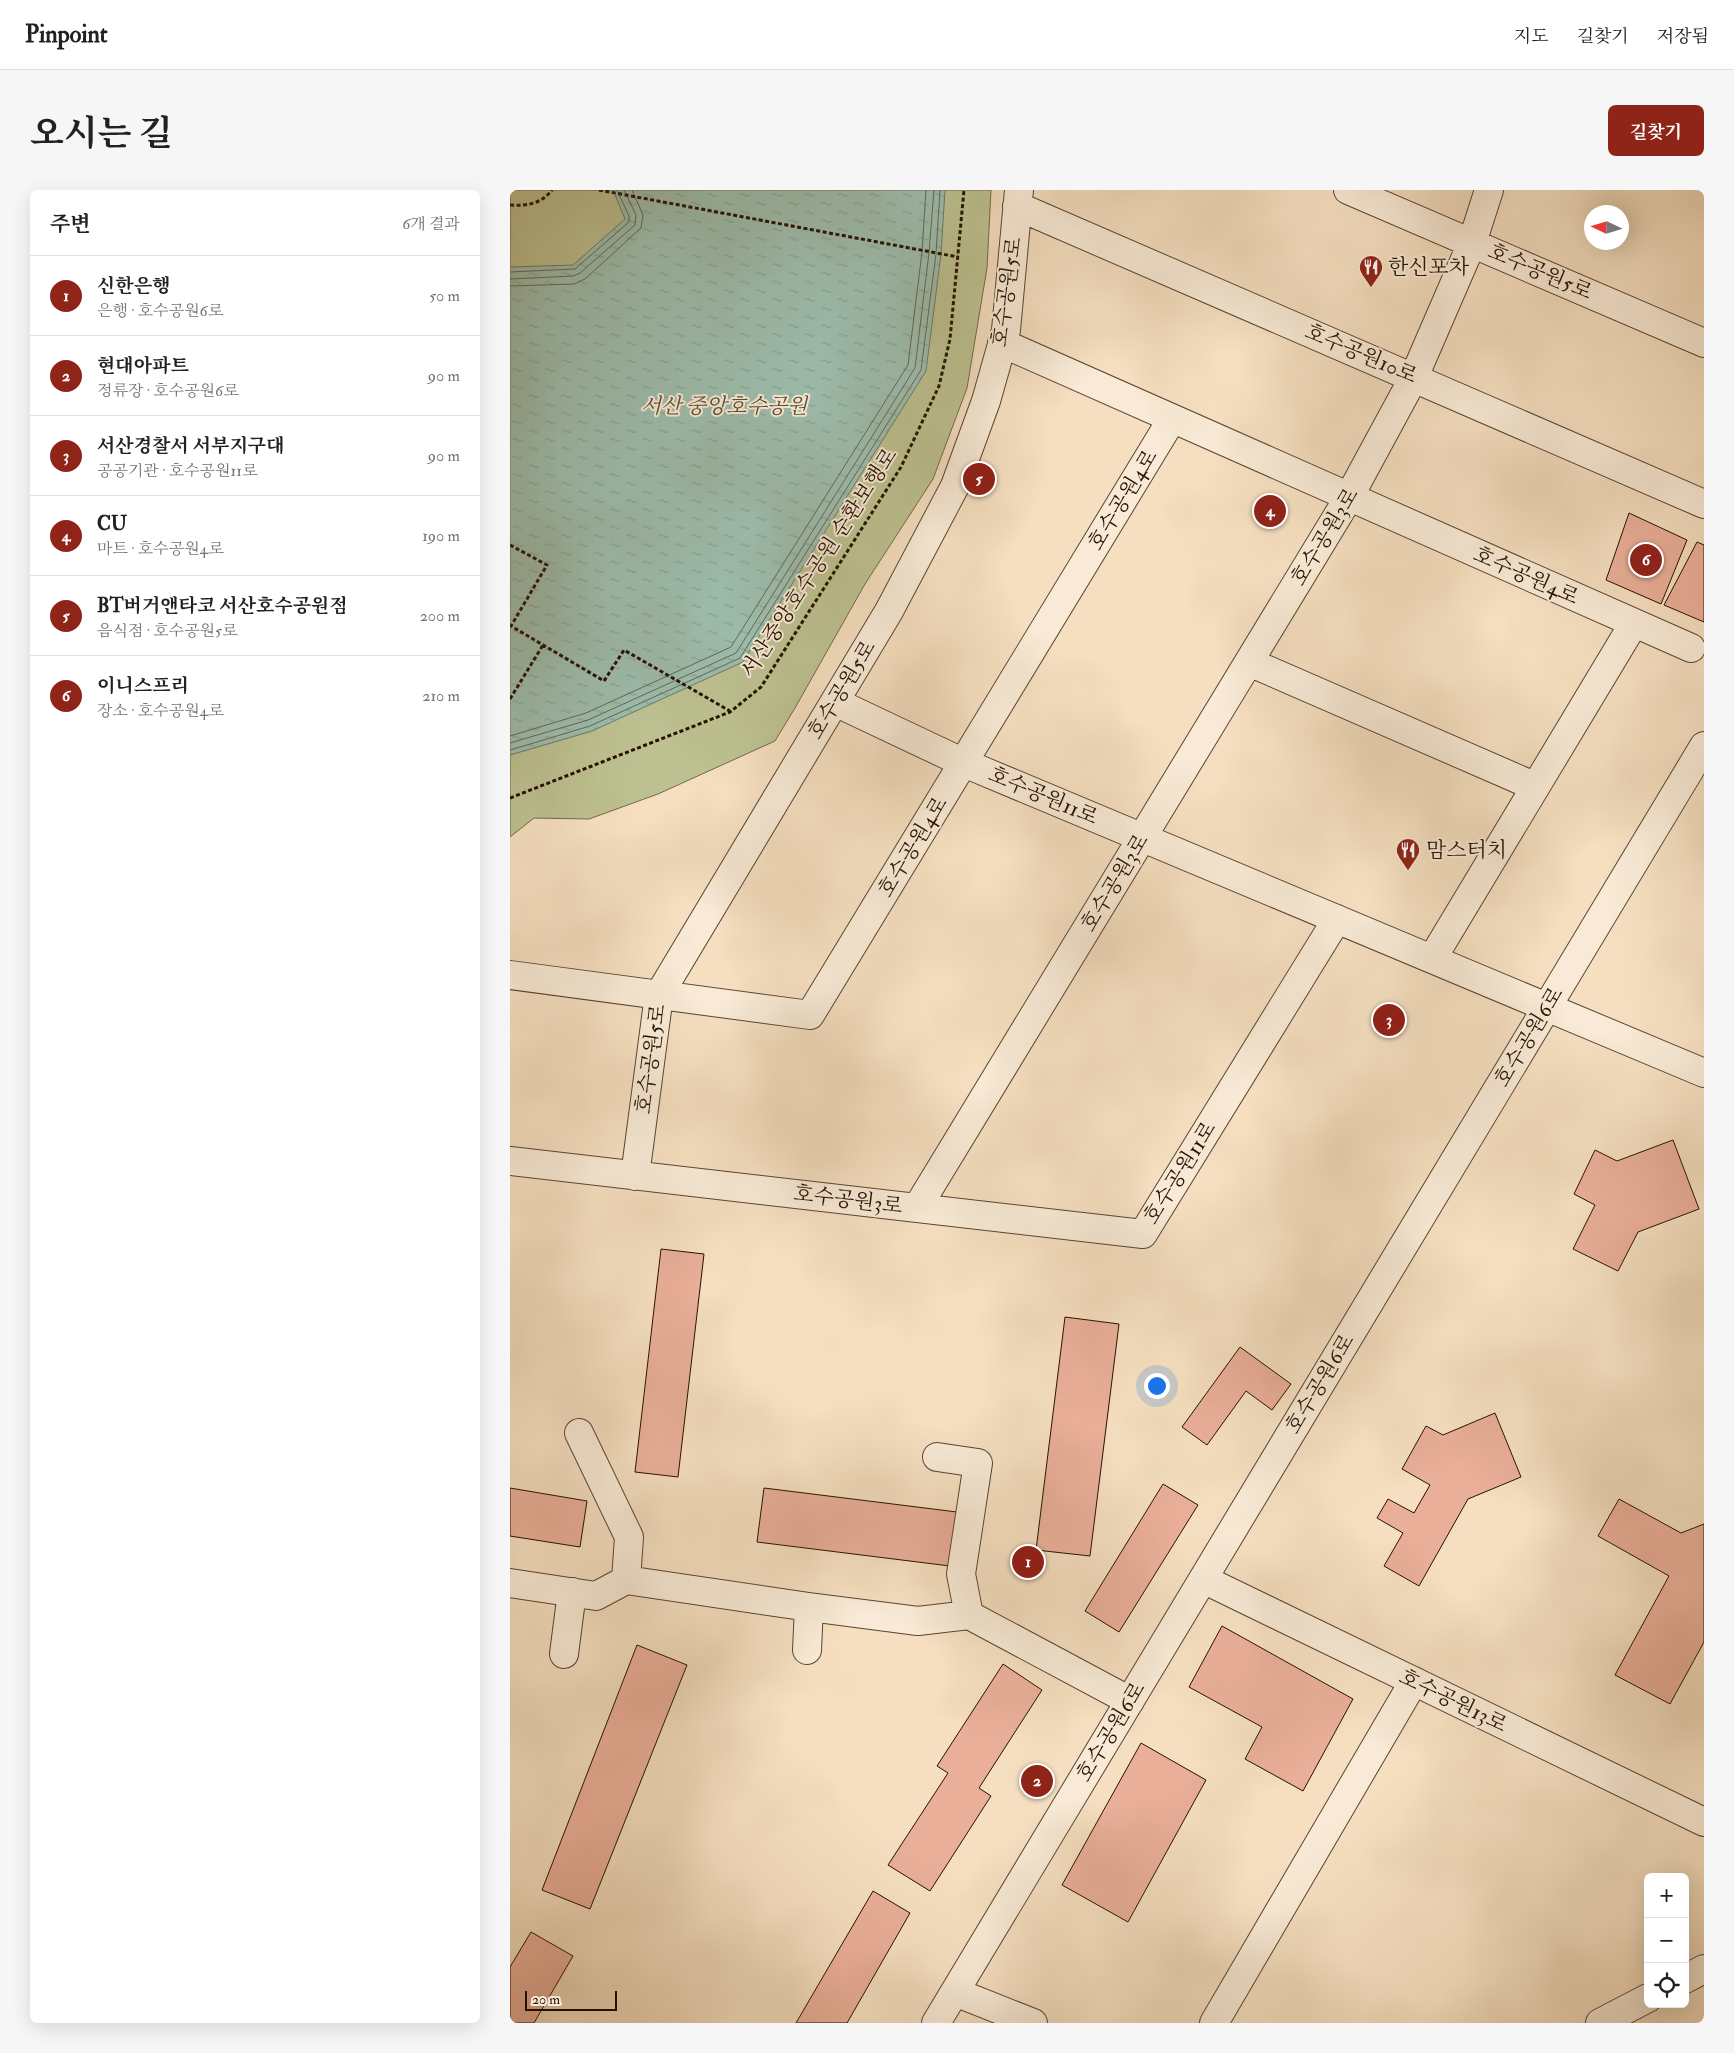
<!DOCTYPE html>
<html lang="ko">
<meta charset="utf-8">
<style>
:root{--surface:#fff;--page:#f6f6f6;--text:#202124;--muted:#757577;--line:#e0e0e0;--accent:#8f2418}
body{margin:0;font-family:"IM FELL Double Pica","Noto Serif KR",serif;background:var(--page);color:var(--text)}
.controls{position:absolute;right:15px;bottom:15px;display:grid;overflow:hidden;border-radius:8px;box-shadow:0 5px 20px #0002}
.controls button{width:45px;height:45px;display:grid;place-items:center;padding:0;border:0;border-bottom:1px solid var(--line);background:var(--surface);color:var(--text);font:25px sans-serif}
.compass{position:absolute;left:1074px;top:15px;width:45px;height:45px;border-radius:50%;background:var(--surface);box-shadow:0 5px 20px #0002;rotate:274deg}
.scale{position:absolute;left:15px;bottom:12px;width:92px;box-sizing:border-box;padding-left:5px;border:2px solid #261100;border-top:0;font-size:14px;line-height:18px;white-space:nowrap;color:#261100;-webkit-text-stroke:4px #f8ead6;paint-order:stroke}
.you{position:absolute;left:646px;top:1195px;width:18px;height:18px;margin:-12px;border:4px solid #fff;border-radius:50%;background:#1a73e8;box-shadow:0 0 0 8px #1a73e833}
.badge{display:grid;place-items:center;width:32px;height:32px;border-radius:50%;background:var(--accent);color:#fff;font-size:16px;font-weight:700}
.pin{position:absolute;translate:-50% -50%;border:2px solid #fff;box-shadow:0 1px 5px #0006}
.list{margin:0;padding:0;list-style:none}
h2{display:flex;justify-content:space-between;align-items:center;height:65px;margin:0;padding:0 20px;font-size:21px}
h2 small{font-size:16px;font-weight:400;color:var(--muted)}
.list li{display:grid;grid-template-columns:32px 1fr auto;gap:15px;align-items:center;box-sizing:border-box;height:80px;padding:0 20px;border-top:1px solid var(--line)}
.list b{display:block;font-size:19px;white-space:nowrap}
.list p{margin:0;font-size:16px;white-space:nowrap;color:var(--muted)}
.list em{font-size:16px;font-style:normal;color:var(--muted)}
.icon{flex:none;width:28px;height:28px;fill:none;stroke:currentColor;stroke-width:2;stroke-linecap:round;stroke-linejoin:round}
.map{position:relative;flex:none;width:1194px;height:1833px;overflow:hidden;border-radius:8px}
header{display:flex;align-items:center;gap:30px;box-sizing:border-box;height:70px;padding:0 25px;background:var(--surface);border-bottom:1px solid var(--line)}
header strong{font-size:24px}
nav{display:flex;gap:28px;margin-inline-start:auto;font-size:18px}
.intro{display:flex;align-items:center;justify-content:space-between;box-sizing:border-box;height:120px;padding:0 30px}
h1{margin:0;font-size:35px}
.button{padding:12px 22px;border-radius:8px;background:var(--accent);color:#fff;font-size:18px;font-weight:700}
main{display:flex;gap:30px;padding:0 30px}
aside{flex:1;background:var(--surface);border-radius:8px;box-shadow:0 5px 20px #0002}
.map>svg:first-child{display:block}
</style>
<header>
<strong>Pinpoint</strong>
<nav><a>지도</a><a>길찾기</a><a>저장됨</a></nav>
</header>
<div class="intro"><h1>오시는 길</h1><a class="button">길찾기</a></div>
<main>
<aside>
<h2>주변<small>6개 결과</small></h2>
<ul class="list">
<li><span class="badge">1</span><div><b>신한은행</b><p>은행 · 호수공원6로</p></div><em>50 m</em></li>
<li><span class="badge">2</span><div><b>현대아파트</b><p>정류장 · 호수공원6로</p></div><em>90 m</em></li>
<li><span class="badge">3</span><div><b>서산경찰서 서부지구대</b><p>공공기관 · 호수공원11로</p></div><em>90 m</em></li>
<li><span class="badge">4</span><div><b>CU</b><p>마트 · 호수공원4로</p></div><em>190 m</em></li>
<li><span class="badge">5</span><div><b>BT버거앤타코 서산호수공원점</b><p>음식점 · 호수공원5로</p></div><em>200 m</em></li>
<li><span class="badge">6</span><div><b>이니스프리</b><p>장소 · 호수공원4로</p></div><em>210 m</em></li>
</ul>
</aside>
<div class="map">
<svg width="1194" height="1833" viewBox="0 0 1194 1833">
<defs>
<pattern id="water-ripples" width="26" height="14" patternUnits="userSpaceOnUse" patternTransform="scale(1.25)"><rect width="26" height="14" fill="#9dbdad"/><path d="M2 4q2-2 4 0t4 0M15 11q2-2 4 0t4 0" fill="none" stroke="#87a193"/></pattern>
</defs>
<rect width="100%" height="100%" fill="#f5dfc0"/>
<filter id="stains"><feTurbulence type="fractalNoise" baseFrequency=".004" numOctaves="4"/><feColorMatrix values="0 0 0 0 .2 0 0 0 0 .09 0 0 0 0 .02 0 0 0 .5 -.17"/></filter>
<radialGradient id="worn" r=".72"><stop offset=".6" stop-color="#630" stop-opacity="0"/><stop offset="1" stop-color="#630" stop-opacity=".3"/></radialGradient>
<!-- green -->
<path fill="#bdc191" stroke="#726948" d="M 0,0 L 481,0 L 477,78 L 457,198 L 423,289 L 355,394 L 285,518 L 265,551 L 148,604 L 79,629 L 24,628 L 0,647 Z"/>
<!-- water -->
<path fill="url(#water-ripples)" stroke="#6d7868" d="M 103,0 L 435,0 L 431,64 L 416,181 L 233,472 L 82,541 L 0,565 L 0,77 L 63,75 L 115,29 Z"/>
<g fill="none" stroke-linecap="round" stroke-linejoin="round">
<!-- shore -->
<path stroke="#626756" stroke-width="1" d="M 0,82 L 65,79 L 119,32 L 119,26 L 107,0
M 0,89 L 63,86 L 70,83 L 125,35 L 126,25 L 114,0
M 0,96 L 64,94 L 75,89 L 131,38 L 133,25 L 122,0
M 0,546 L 76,523 L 221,457 L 398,175 L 412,62 L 416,0
M 0,553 L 78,530 L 226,463 L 405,178 L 419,63 L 424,0
M 0,560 L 80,536 L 230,468 L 411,180 L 426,64 L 430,0"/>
</g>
<!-- building -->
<path fill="#eaaf99" stroke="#261100" d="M 1119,323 L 1177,350 L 1151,414 L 1096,390 Z
M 1187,352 L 1194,355 L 1194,432 L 1154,415 Z
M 1163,950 L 1189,1019 L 1128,1042 L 1108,1081 L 1063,1059 L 1085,1015 L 1064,1004 L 1085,960 L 1107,971 Z
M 151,1059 L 194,1064 L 168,1287 L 125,1282 Z
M 555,1127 L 609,1134 L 580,1366 L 526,1360 Z
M 730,1157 L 781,1194 L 762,1220 L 736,1201 L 697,1255 L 672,1237 Z
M 985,1223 L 1011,1287 L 958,1309 L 909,1396 L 874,1376 L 893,1343 L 867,1328 L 878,1309 L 904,1323 L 920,1295 L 892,1279 L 916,1236 L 933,1245 Z
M 653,1294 L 688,1315 L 609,1442 L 575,1421 Z
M 0,1298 L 77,1311 L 70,1357 L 0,1346 Z
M 254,1298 L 447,1322 L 440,1376 L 247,1352 Z
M 1109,1309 L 1171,1343 L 1194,1334 L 1194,1452 L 1160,1514 L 1105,1485 L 1159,1386 L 1088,1346 Z
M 712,1436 L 843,1509 L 793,1601 L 735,1569 L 752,1537 L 679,1497 Z
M 127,1455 L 177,1475 L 80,1719 L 32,1700 Z
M 493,1474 L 532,1500 L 469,1598 L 481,1606 L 420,1701 L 378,1675 L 438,1583 L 427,1576 Z
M 631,1553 L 696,1590 L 618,1732 L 552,1695 Z
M 363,1701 L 400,1723 L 337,1833 L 286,1833 Z
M 21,1742 L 63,1766 L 24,1833 L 0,1833 L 0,1777 Z"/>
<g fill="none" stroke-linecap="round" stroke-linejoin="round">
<!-- minor casing -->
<g stroke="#5a4430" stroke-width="30">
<path id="minor" d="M 838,0 L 1194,153
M 507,16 L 1194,314
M 492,153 L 1181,458
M 739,472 L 1024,596
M 325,512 L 454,573 L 1194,883
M 922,769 L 1124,433
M 0,785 L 300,825 L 662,229
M 0,971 L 633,1044 L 827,729
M 125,986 L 149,805 L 379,421 L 445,296 L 476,211 L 496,140 L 509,0
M 407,1018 L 839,307 L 904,187 L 962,53 L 979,0
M 69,1243 L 119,1347 L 116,1390
M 427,1267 L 468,1273 L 451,1384 L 459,1425
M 693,1389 L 1194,1632
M 0,1393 L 86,1406 L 116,1390 L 299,1417 L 408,1431 L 459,1425 L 620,1511
M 297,1460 L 299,1417
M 54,1464 L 62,1402
M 1175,1789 L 1194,1779
M 445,1802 L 523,1833
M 426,1833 L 1194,556
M 704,1833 L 904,1491
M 1090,1833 L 1138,1808"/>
</g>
<!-- path -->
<path stroke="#261100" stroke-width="3" stroke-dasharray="4 2.5" stroke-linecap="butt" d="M 89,0 L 448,67
M 0,15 C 17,16 31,14 42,0
M 0,355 L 37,375 L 1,436 L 94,491 L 114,460 L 220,521
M 0,509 L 33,455
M 0,608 L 220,522 L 251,497 L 391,277 L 429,196 L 440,149 L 454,0"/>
<!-- minor -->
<use href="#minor" stroke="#f8ead6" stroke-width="28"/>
</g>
<!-- icons -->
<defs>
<g id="restaurant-pin" transform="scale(1.25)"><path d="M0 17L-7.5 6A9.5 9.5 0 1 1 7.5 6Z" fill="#8f2418" stroke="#f8ead6"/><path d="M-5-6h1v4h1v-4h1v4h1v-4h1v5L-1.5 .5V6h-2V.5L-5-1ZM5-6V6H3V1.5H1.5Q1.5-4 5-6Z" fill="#fff"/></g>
</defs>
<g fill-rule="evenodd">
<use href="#restaurant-pin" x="861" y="77"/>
<use href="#restaurant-pin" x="898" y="660"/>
</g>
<g text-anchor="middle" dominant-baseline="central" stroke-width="4" stroke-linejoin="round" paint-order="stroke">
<!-- poi labels -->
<g font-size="21" fill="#261100" stroke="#f8ead6" text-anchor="start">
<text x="878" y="77">한신포차</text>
<text x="916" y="660">맘스터치</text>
</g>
<!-- street labels -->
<g font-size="21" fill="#261100" stroke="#f8ead6">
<text transform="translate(1030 82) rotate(23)">호수공원5로</text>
<text transform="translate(497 102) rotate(-82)">호수공원5로</text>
<text transform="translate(851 164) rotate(23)">호수공원10로</text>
<text transform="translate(613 310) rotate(-59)">호수공원4로</text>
<text transform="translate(815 347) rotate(-59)">호수공원3로</text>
<text transform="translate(309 373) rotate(-57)">서산중앙호수공원 순환보행로</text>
<text transform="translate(1016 386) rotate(24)">호수공원4로</text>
<text transform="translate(332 500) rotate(-59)">호수공원5로</text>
<text transform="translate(533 606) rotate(23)">호수공원11로</text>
<text transform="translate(403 657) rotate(-59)">호수공원4로</text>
<text transform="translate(605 693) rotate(-59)">호수공원3로</text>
<text transform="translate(1019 847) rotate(-59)">호수공원6로</text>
<text transform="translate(141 869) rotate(-82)">호수공원5로</text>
<text transform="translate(670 983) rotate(-58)">호수공원11로</text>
<text transform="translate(338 1010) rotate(7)">호수공원3로</text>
<text transform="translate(810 1194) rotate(-59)">호수공원6로</text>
<text transform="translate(943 1511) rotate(26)">호수공원13로</text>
<text transform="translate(601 1542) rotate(-59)">호수공원6로</text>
</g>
<!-- park labels -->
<g font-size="21" font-style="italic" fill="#5b4f33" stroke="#f8ead6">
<text x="214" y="216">서산 중앙호수공원</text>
</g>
</g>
<rect width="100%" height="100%" filter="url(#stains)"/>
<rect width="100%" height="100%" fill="url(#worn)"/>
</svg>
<div class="controls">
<button>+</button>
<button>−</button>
<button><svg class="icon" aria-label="locate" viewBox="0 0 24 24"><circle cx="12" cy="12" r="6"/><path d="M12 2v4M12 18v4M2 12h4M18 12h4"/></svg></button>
</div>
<svg class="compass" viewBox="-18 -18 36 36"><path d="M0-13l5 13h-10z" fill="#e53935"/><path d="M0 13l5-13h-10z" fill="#757577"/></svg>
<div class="scale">20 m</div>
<div class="you"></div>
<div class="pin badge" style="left:518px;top:1372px">1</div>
<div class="pin badge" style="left:527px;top:1591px">2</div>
<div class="pin badge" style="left:879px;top:830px">3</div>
<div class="pin badge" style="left:760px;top:321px">4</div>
<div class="pin badge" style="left:469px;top:289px">5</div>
<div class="pin badge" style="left:1136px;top:370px">6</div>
</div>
</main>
